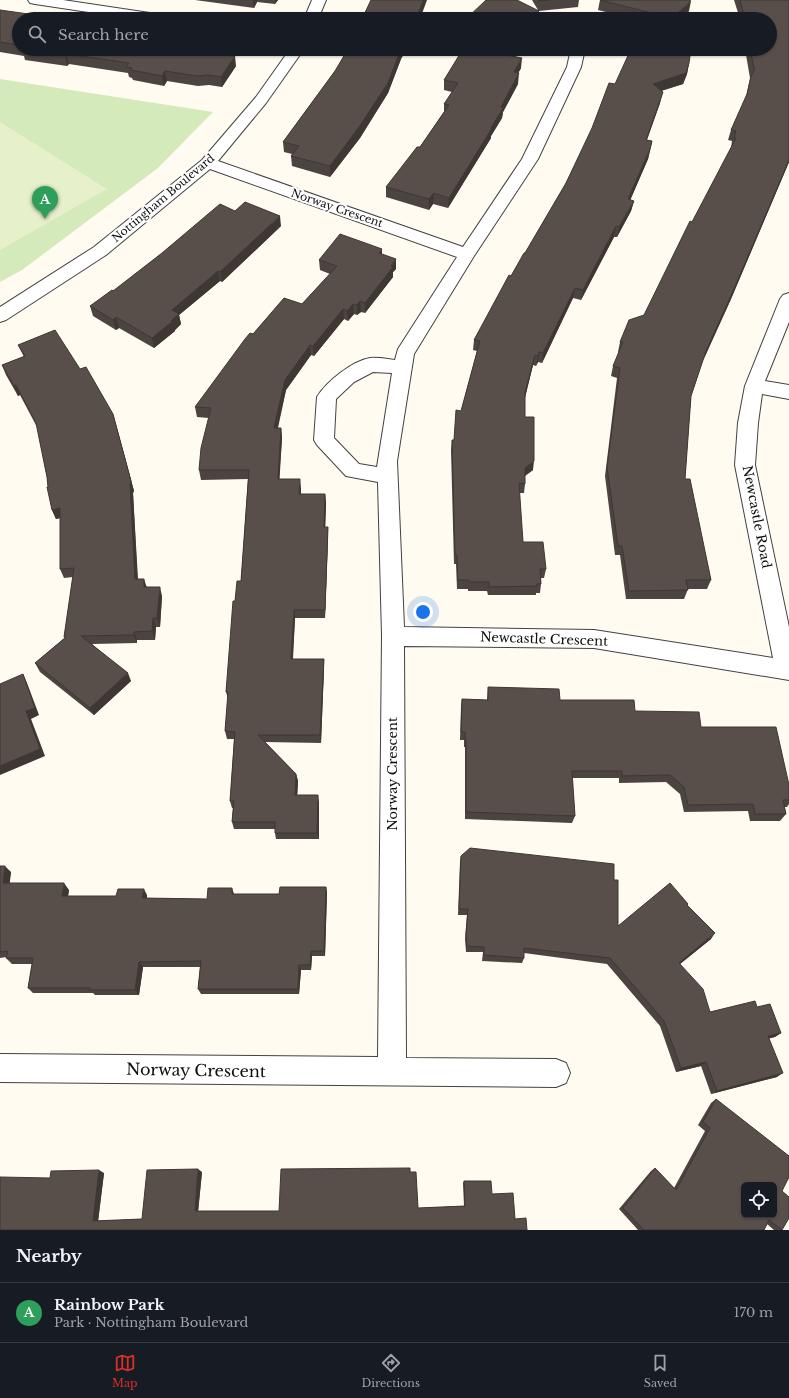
<!DOCTYPE html>
<meta charset="utf-8">
<style>
:root{--surface:#171b24;--page:#20242c;--text:#f1f3f6;--muted:#9ea1a6;--line:#363941;--accent:#d93025}
body{margin:0;font-family:"Libre Baskerville",serif;background:var(--page);color:var(--text)}
.controls{position:absolute;right:12px;bottom:12px;display:grid;overflow:hidden;border-radius:6px;box-shadow:0 1px 3px #0004}
.controls button{width:36px;height:36px;display:grid;place-items:center;padding:0;border:0;border-bottom:1px solid var(--line);background:var(--surface);color:var(--text);font:20px sans-serif}
.you{position:absolute;left:423px;top:612px;width:14px;height:14px;margin:-10px;border:3px solid #fff;border-radius:50%;background:#1a73e8;box-shadow:0 0 0 6px #1a73e833}
.badge{display:grid;place-items:center;width:26px;height:26px;border-radius:50%;background:var(--accent);color:#fff;font-size:13px;font-weight:700}
.pin{position:absolute;translate:-50% -33px;filter:drop-shadow(0 1px 2px #0008)}
.pin::after{content:'';position:absolute;top:21px;width:14px;height:12px;background:inherit;clip-path:polygon(0 0,100% 0,50% 100%)}
.list{margin:0;padding:0;list-style:none}
h2{display:flex;justify-content:space-between;align-items:center;height:52px;margin:0;padding:0 16px;font-size:17px}
h2 small{font-size:13px;font-weight:400;color:var(--muted)}
.list li{display:grid;grid-template-columns:26px 1fr auto;gap:12px;align-items:center;box-sizing:border-box;height:60px;padding:0 16px;border-top:1px solid var(--line)}
.list b{display:block;font-size:15px;white-space:nowrap}
.list p{margin:0;font-size:13px;white-space:nowrap;color:var(--muted)}
.list em{font-size:13px;font-style:normal;color:var(--muted)}
.icon{flex:none;width:22px;height:22px;fill:none;stroke:currentColor;stroke-width:2;stroke-linecap:round;stroke-linejoin:round}
.map{position:relative;flex:none;width:789px;height:1230px;overflow:hidden}
.search{position:absolute;background:var(--surface);box-shadow:0 1px 3px #0004;left:12px;right:12px;top:12px;height:44px;display:flex;align-items:center;gap:10px;box-sizing:border-box;padding:0 14px;border-radius:22px;color:var(--muted);font-size:15px}
.sheet{height:112px;background:var(--surface)}
nav{display:flex;justify-content:space-around;align-items:center;box-sizing:border-box;height:56px;border-top:1px solid var(--line);background:var(--surface);font-size:11px;color:var(--muted)}
nav a{display:grid;justify-items:center;gap:2px}
nav .on{color:var(--accent)}
.map>svg:first-child{display:block}
</style>
<div class="map">
<svg width="789" height="1230" viewBox="0 0 789 1230">
<rect width="100%" height="100%" fill="#fffbf1"/>
<!-- green -->
<path fill="#d5eaba" d="M 0,79 L 213,112 L 158,168 L 22,270 L 0,282 Z"/>
<!-- pitch -->
<path fill="#e6f1cc" d="M 0,122 L 107,189 L 0,250 Z"/>
<g fill="none" stroke-linecap="round" stroke-linejoin="round">
<!-- minor casing -->
<g stroke="#424242" stroke-width="2">
<path id="minor" d="M 28,0 L 63,0 L 163,15 L 168,16 L 170,19 L 135,19 L 35,4 L 30,3 Z
M 312,0 L 326,0 L 318,19 L 304,19 Z
M 290,49 L 304,49 L 266,103 L 218,161 L 463,247 L 522,159 L 567,67 L 571,49 L 585,49 L 581,67 L 538,159 L 474,256 L 414,354 L 397,461 L 404,627 L 594,630 L 773,658 L 735,465 L 738,423 L 745,386 L 780,299 L 783,295 L 789,293 L 789,322 L 765,381 L 789,385 L 789,399 L 762,394 L 758,423 L 755,465 L 789,627 L 789,680 L 594,648 L 404,646 L 406,1058 L 556,1059 L 566,1063 L 570,1073 L 566,1083 L 556,1087 L 0,1082 L 0,1054 L 378,1057 L 382,636 L 378,482 L 346,476 L 317,445 L 314,440 L 317,397 C 326,382 352,361 370,358 C 377,357 387,359 395,360 L 398,349 L 457,257 L 210,169 L 106,255 L 6,320 L 0,322 L 0,307 L 94,247 L 202,160 L 256,97 ZM 373,372 L 392,373 L 377,467 L 359,464 L 334,438 L 336,399 L 354,382 Z"/>
</g>
<!-- minor -->
<use href="#minor" fill="#fff" fill-rule="evenodd"/>
</g>
<!-- wall -->
<path fill="#4c4440" d="M 195,0 L 278,0 L 275,4 L 257,2 L 254,8 Z
M 532,0 L 579,0 L 578,7 L 539,11 L 538,19 L 466,19 L 538,10 Z
M 600,0 L 689,11 L 680,19 L 633,19 L 598,10 Z
M 734,0 L 789,0 L 789,162 L 731,299 L 703,360 L 691,396 L 685,479 L 711,580 L 707,589 L 688,589 L 684,599 L 626,599 L 620,555 L 615,555 L 605,476 L 617,378 L 611,376 L 613,366 L 619,352 L 618,352 L 620,342 L 644,315 L 731,148 L 732,141 L 728,140 L 731,130 L 746,97 L 750,78 L 745,49 L 770,49 L 770,19 L 740,19 Z
M 0,10 L 19,19 L 19,49 L 229,49 L 229,53 L 228,55 L 236,66 L 222,87 L 209,85 L 198,86 L 167,81 L 164,86 L 133,80 L 132,78 L 129,77 L 128,73 L 69,64 L 67,66 L 25,60 L 24,56 L 0,52 Z
M 519,49 L 513,56 L 521,68 L 518,73 L 518,84 L 503,112 L 502,118 L 491,136 L 491,138 L 448,208 L 433,204 L 429,210 L 386,197 L 386,187 L 420,147 L 444,112 L 444,104 L 452,92 L 444,90 L 444,80 Z
M 401,59 L 388,93 L 360,138 L 330,177 L 292,166 L 291,156 L 292,154 L 284,152 L 283,142 L 335,71 Z
M 689,63 L 687,74 L 683,84 L 661,91 L 660,103 L 647,140 L 652,141 L 650,151 L 648,159 L 630,200 L 634,201 L 631,211 L 617,237 L 614,237 L 581,300 L 573,298 L 542,363 L 538,362 L 536,366 L 533,365 L 525,397 L 525,417 L 533,470 L 525,476 L 525,484 L 524,493 L 519,493 L 523,542 L 546,569 L 544,578 L 541,578 L 541,584 L 540,593 L 536,593 L 536,595 L 488,595 L 487,591 L 468,591 L 468,589 L 457,589 L 456,564 L 454,564 L 451,450 L 452,440 L 454,440 L 461,411 L 477,351 L 473,350 L 474,340 L 511,276 L 525,253 L 566,183 L 615,84 Z
M 235,211 L 281,226 L 222,282 L 220,281 L 179,315 L 181,324 L 175,330 L 175,331 L 154,348 L 119,328 L 116,330 L 93,316 L 90,306 Z
M 382,254 L 396,269 L 393,272 L 393,277 L 365,313 L 361,312 L 357,315 L 354,314 L 348,321 L 344,319 L 314,356 L 311,355 L 286,390 L 278,428 L 281,428 L 282,438 L 279,479 L 301,488 L 301,494 L 325,494 L 326,504 L 325,527 L 328,527 L 328,536 L 325,618 L 295,618 L 293,659 L 324,659 L 324,668 L 321,743 L 265,742 L 296,774 L 298,781 L 297,795 L 319,802 L 319,839 L 276,839 L 275,833 L 275,829 L 234,829 L 232,822 L 233,808 L 232,808 L 230,801 L 234,739 L 227,739 L 225,731 L 228,699 L 226,692 L 235,601 L 241,581 L 248,479 L 201,480 L 199,470 L 209,418 L 197,417 L 195,407 L 253,334 L 302,304 L 330,274 L 320,270 L 319,260 Z
M 18,345 L 80,369 L 113,414 L 134,491 L 133,493 L 138,579 L 147,587 L 162,596 L 160,627 L 156,627 L 155,640 L 137,640 L 137,643 L 92,644 L 131,681 L 94,715 L 40,672 L 35,663 L 65,638 L 64,637 L 73,577 L 64,578 L 60,569 L 60,518 L 56,519 L 52,510 L 47,477 L 37,427 L 20,395 L 18,396 L 6,375 L 2,365 L 24,357 Z
M 488,687 L 560,700 L 635,711 L 701,727 L 789,785 L 789,804 L 787,807 L 784,807 L 786,814 L 780,821 L 750,821 L 748,811 L 684,812 L 680,794 L 666,782 L 619,783 L 619,778 L 572,778 L 575,816 L 572,823 L 465,819 L 465,747 L 464,747 L 464,740 L 460,740 L 461,707 L 462,699 L 487,700 Z
M 461,856 L 614,880 L 618,926 L 687,905 L 711,939 L 680,964 L 710,1012 L 757,1007 L 781,1033 L 775,1037 L 769,1038 L 777,1077 L 711,1094 L 701,1066 L 676,1072 L 660,1026 L 607,964 L 524,953 L 524,958 L 522,963 L 482,961 L 483,952 L 466,952 L 465,939 L 467,915 L 458,915 L 460,862 Z
M 0,866 L 11,872 L 9,883 L 69,890 L 68,896 L 116,896 L 147,895 L 147,898 L 207,899 L 234,894 L 279,894 L 326,887 L 327,893 L 325,956 L 312,956 L 311,970 L 301,970 L 299,994 L 201,994 L 198,989 L 200,967 L 143,967 L 139,995 L 95,995 L 93,993 L 33,993 L 28,988 L 32,964 L 12,964 L 6,958 L 6,957 L 0,958 Z
M 716,1099 L 782,1191 L 782,1230 L 774,1230 L 767,1224 L 764,1230 L 638,1230 L 619,1209 L 651,1171 L 655,1168 L 674,1188 L 705,1131 L 698,1125 L 711,1103 Z
M 202,1172 L 198,1211 L 279,1211 L 410,1172 L 418,1208 L 464,1206 L 463,1183 L 464,1181 L 492,1194 L 515,1219 L 0,1230 L 50,1178 L 104,1173 L 98,1221 L 142,1219 Z"/>
<!-- shaded-wall -->
<path fill="#3e3734" d="M 253,0 L 257,0 L 257,2 L 254,8 Z
M 275,0 L 278,0 L 275,4 Z
M 423,0 L 427,0 L 420,19 L 416,19 Z
M 691,1 L 689,11 L 680,19 L 671,19 L 672,18 Z
M 539,11 L 538,19 L 532,19 Z
M 224,49 L 229,49 L 229,53 L 228,55 L 229,62 L 223,51 Z
M 401,49 L 407,49 L 401,59 L 388,93 L 360,138 L 330,177 L 330,166 Z
M 511,49 L 519,49 L 506,65 L 507,55 Z
M 66,54 L 69,64 L 67,66 L 65,55 Z
M 235,56 L 236,66 L 222,87 L 221,77 Z
M 522,58 L 521,68 L 513,83 L 514,72 Z
M 689,63 L 687,74 L 683,84 L 651,94 L 653,84 Z
M 165,71 L 167,81 L 164,86 L 162,76 Z
M 519,73 L 518,84 L 503,112 L 502,118 L 491,136 L 491,138 L 448,208 L 449,198 L 491,128 L 501,107 Z
M 663,92 L 660,103 L 643,150 L 646,140 Z
M 652,141 L 648,159 L 626,210 L 628,199 Z
M 789,160 L 789,162 L 731,299 L 703,361 L 706,351 Z
M 434,193 L 433,204 L 429,210 L 429,199 Z
M 634,201 L 631,211 L 617,237 L 619,227 Z
M 280,216 L 281,226 L 222,282 L 220,272 Z
M 616,226 L 614,237 L 581,300 L 583,290 Z
M 382,249 L 382,259 L 379,253 Z
M 396,259 L 396,269 L 393,272 L 393,277 L 365,313 L 365,303 Z
M 218,271 L 220,281 L 179,315 L 181,324 L 175,330 L 175,331 L 154,348 L 152,338 L 172,310 Z
M 575,288 L 573,298 L 542,363 L 543,353 Z
M 360,301 L 361,312 L 357,315 L 357,305 Z
M 353,304 L 354,314 L 348,321 L 347,311 Z
M 343,309 L 344,319 L 314,356 L 313,346 Z
M 116,317 L 119,328 L 116,330 L 113,320 Z
M 310,345 L 311,355 L 286,390 L 275,438 L 274,428 L 285,380 Z
M 539,352 L 538,362 L 536,366 L 538,356 Z
M 535,355 L 533,365 L 524,402 L 525,392 Z
M 16,385 L 20,395 L 18,396 L 14,386 Z
M 113,414 L 134,491 L 133,493 L 138,588 L 135,579 L 130,484 Z
M 281,428 L 282,438 L 279,488 L 278,479 Z
M 534,461 L 533,470 L 523,477 L 525,468 Z
M 300,479 L 301,488 L 300,504 L 299,494 Z
M 325,494 L 326,504 L 325,536 L 324,527 Z
M 60,508 L 64,517 L 56,519 L 52,510 Z
M 328,527 L 328,536 L 325,618 L 325,610 Z
M 144,579 L 147,588 L 144,587 Z
M 160,587 L 162,596 L 160,627 L 157,618 Z
M 294,610 L 295,618 L 292,668 L 291,659 Z
M 153,618 L 156,627 L 155,640 L 152,631 Z
M 134,632 L 137,640 L 137,643 L 134,635 Z
M 324,659 L 324,668 L 321,743 L 320,735 Z
M 128,673 L 131,681 L 94,715 L 90,708 Z
M 23,674 L 27,683 L 39,715 L 31,719 L 45,756 L 0,775 L 0,766 L 26,711 Z
M 296,774 L 298,781 L 297,802 L 295,795 Z
M 318,795 L 319,802 L 319,839 L 317,833 Z
M 5,866 L 11,872 L 9,890 L 3,883 Z
M 64,883 L 69,890 L 67,902 L 62,896 Z
M 326,887 L 327,893 L 325,956 L 324,951 Z
M 232,888 L 234,894 L 232,894 Z
M 144,889 L 147,895 L 146,904 L 142,898 Z
M 715,933 L 711,939 L 675,968 L 679,963 Z
M 311,951 L 312,956 L 311,970 L 310,965 Z
M 139,962 L 143,967 L 139,995 L 135,990 Z
M 299,965 L 301,970 L 299,994 L 298,989 Z
M 781,1033 L 775,1037 L 763,1040 L 768,1036 Z
M 706,1062 L 701,1066 L 676,1072 L 681,1068 Z
M 783,1073 L 777,1077 L 711,1094 L 717,1091 Z
M 198,1169 L 202,1172 L 198,1213 L 195,1211 Z
M 99,1170 L 104,1173 L 98,1222 L 93,1221 Z"/>
<!-- building -->
<path fill="#584f4b" stroke="#3e3734" fill-rule="evenodd" d="M 371,0 L 423,0 L 416,19 L 362,19 Z
M 486,0 L 517,0 L 539,11 L 532,19 L 466,19 Z
M 539,0 L 550,0 L 539,1 Z
M 600,0 L 688,0 L 691,1 L 672,18 Z
M 740,0 L 789,0 L 789,160 L 734,289 L 706,351 L 691,396 L 685,479 L 690,479 L 711,580 L 686,580 L 688,590 L 629,591 L 622,546 L 618,546 L 607,467 L 620,368 L 613,366 L 623,342 L 620,342 L 629,320 L 644,315 L 690,221 L 692,222 L 736,138 L 734,138 L 736,131 L 731,130 L 747,94 L 751,77 L 755,68 L 754,68 L 750,49 L 770,49 L 770,19 L 745,19 Z
M 0,10 L 64,19 L 19,19 L 19,45 L 0,42 Z
M 22,49 L 224,49 L 223,51 L 227,52 L 225,55 L 235,56 L 221,77 L 208,75 L 197,76 L 165,71 L 162,76 L 131,70 L 132,68 L 126,67 L 129,63 L 66,54 L 65,55 Z
M 348,49 L 401,49 L 388,83 L 359,127 L 330,166 L 291,156 L 299,146 L 283,142 L 335,71 Z
M 463,49 L 511,49 L 507,55 L 522,58 L 514,72 L 519,73 L 501,107 L 503,108 L 491,128 L 492,128 L 449,198 L 434,193 L 429,199 L 386,187 L 417,147 L 420,147 L 449,105 L 444,104 L 458,83 L 444,80 Z
M 631,49 L 691,49 L 689,63 L 686,73 L 653,84 L 663,92 L 646,140 L 652,141 L 650,149 L 628,199 L 634,201 L 619,227 L 616,226 L 583,290 L 575,288 L 543,353 L 539,352 L 538,356 L 535,355 L 525,392 L 525,417 L 534,417 L 534,461 L 525,468 L 525,484 L 519,483 L 523,542 L 543,542 L 546,569 L 540,569 L 541,584 L 537,584 L 537,586 L 489,587 L 489,582 L 469,582 L 469,580 L 458,580 L 457,555 L 455,555 L 452,440 L 454,440 L 456,410 L 461,411 L 480,341 L 474,340 L 509,275 L 511,276 L 524,253 L 525,253 L 566,183 L 592,128 L 609,83 L 615,84 Z
M 245,202 L 280,216 L 220,272 L 218,271 L 172,310 L 179,314 L 171,321 L 173,321 L 152,338 L 116,317 L 113,320 L 90,306 L 112,290 L 113,291 L 162,253 L 220,204 L 235,211 Z
M 340,234 L 382,249 L 379,253 L 396,259 L 391,266 L 393,267 L 365,303 L 360,301 L 357,305 L 353,304 L 347,311 L 343,309 L 313,346 L 310,345 L 285,380 L 274,428 L 281,428 L 278,479 L 300,479 L 299,494 L 325,494 L 324,527 L 328,527 L 325,610 L 294,610 L 291,659 L 324,659 L 320,735 L 258,735 L 296,774 L 295,795 L 318,795 L 317,833 L 275,833 L 275,822 L 232,822 L 234,801 L 230,801 L 235,732 L 225,731 L 228,692 L 226,692 L 233,601 L 235,601 L 237,581 L 241,581 L 249,470 L 199,470 L 201,448 L 211,408 L 195,407 L 245,339 L 250,333 L 253,334 L 284,298 L 302,304 L 337,266 L 319,260 Z
M 55,330 L 80,369 L 86,367 L 113,414 L 131,481 L 130,484 L 135,579 L 144,579 L 144,587 L 160,587 L 157,618 L 153,618 L 152,631 L 134,632 L 134,635 L 81,636 L 128,673 L 90,708 L 35,663 L 66,637 L 64,637 L 74,568 L 60,569 L 60,508 L 52,510 L 47,487 L 48,487 L 47,477 L 36,423 L 16,385 L 14,386 L 2,365 L 25,356 L 18,345 Z
M 23,674 L 35,708 L 26,711 L 40,749 L 0,766 L 0,684 Z
M 488,687 L 559,689 L 560,700 L 634,700 L 635,711 L 699,712 L 701,727 L 776,727 L 789,785 L 789,800 L 783,800 L 786,814 L 755,814 L 753,804 L 688,805 L 684,787 L 670,775 L 622,776 L 622,771 L 572,771 L 575,816 L 466,812 L 466,739 L 465,739 L 465,732 L 461,732 L 462,699 L 488,700 Z
M 470,848 L 614,864 L 614,880 L 618,880 L 618,926 L 670,883 L 688,904 L 687,905 L 715,933 L 679,963 L 703,989 L 710,1012 L 755,1001 L 757,1007 L 770,1004 L 781,1033 L 768,1036 L 783,1073 L 717,1091 L 706,1062 L 681,1068 L 664,1021 L 610,958 L 524,948 L 524,958 L 484,955 L 484,947 L 467,946 L 466,934 L 468,909 L 459,909 L 461,856 Z
M 0,866 L 5,866 L 3,883 L 64,883 L 62,896 L 116,896 L 118,889 L 144,889 L 142,898 L 207,899 L 208,888 L 232,888 L 232,894 L 279,894 L 280,887 L 326,887 L 324,951 L 311,951 L 310,965 L 299,965 L 298,989 L 198,989 L 201,961 L 139,962 L 135,990 L 90,990 L 90,988 L 28,988 L 33,958 L 6,958 L 8,951 L 0,952 Z
M 716,1099 L 789,1156 L 789,1177 L 782,1191 L 789,1197 L 789,1218 L 782,1230 L 769,1220 L 764,1230 L 644,1230 L 623,1208 L 655,1168 L 676,1190 L 710,1128 L 703,1122 ZM 744,1185 L 774,1185 L 774,1215 L 744,1215 Z
M 410,1168 L 410,1172 L 416,1172 L 418,1208 L 465,1206 L 464,1181 L 491,1181 L 492,1194 L 513,1193 L 515,1219 L 526,1218 L 527,1230 L 0,1230 L 0,1177 L 50,1178 L 51,1171 L 99,1170 L 93,1221 L 142,1219 L 147,1170 L 198,1169 L 195,1211 L 279,1211 L 281,1169 Z"/>
<g text-anchor="middle" dominant-baseline="central" stroke-width="4" stroke-linejoin="round" paint-order="stroke">
<!-- far-street labels -->
<g font-size="11" fill="#0f0f0f" stroke="#fff">
<text transform="translate(163 198) rotate(-40)">Nottingham Boulevard</text>
<text transform="translate(337 208) rotate(19)">Norway Crescent</text>
</g>
<!-- street labels -->
<g font-size="13" fill="#0f0f0f" stroke="#fff">
<text transform="translate(757 517) rotate(79)">Newcastle Road</text>
<text transform="translate(544 639) rotate(2)">Newcastle Crescent</text>
<text transform="translate(392 774) rotate(-90)">Norway Crescent</text>
</g>
<!-- near-street labels -->
<g font-size="16" fill="#0f0f0f" stroke="#fff">
<text transform="translate(196 1070) rotate(1)">Norway Crescent</text>
</g>
</g>
</svg>
<div class="controls">
<button><svg class="icon" aria-label="locate" viewBox="0 0 24 24"><circle cx="12" cy="12" r="6"/><path d="M12 2v4M12 18v4M2 12h4M18 12h4"/></svg></button>
</div>
<div class="you"></div>
<div class="pin badge" style="left:45px;top:219px;background:#2e9e5b">A</div>
<div class="search"><svg class="icon" aria-label="search" viewBox="0 0 24 24"><circle cx="10" cy="10" r="6"/><path d="M15 15l6 6"/></svg>Search here</div>
</div>
<section class="sheet">
<h2>Nearby<small></small></h2>
<ul class="list">
<li><span class="badge" style="background:#2e9e5b">A</span><div><b>Rainbow Park</b><p>Park · Nottingham Boulevard</p></div><em>170 m</em></li>
</ul>
</section>
<nav>
<a class="on"><svg class="icon" aria-label="map" viewBox="0 0 24 24"><path d="M3 6l6-2 6 2 6-2v14l-6 2-6-2-6 2zM9 4v14M15 6v14"/></svg>Map</a>
<a><svg class="icon" aria-label="directions" viewBox="0 0 24 24"><path d="M12 3l9 9-9 9-9-9zM9 14v-3h6M13 9l2 2-2 2"/></svg>Directions</a>
<a><svg class="icon" aria-label="saved" viewBox="0 0 24 24"><path d="M7 4h10v16l-5-4-5 4z"/></svg>Saved</a>
</nav>
